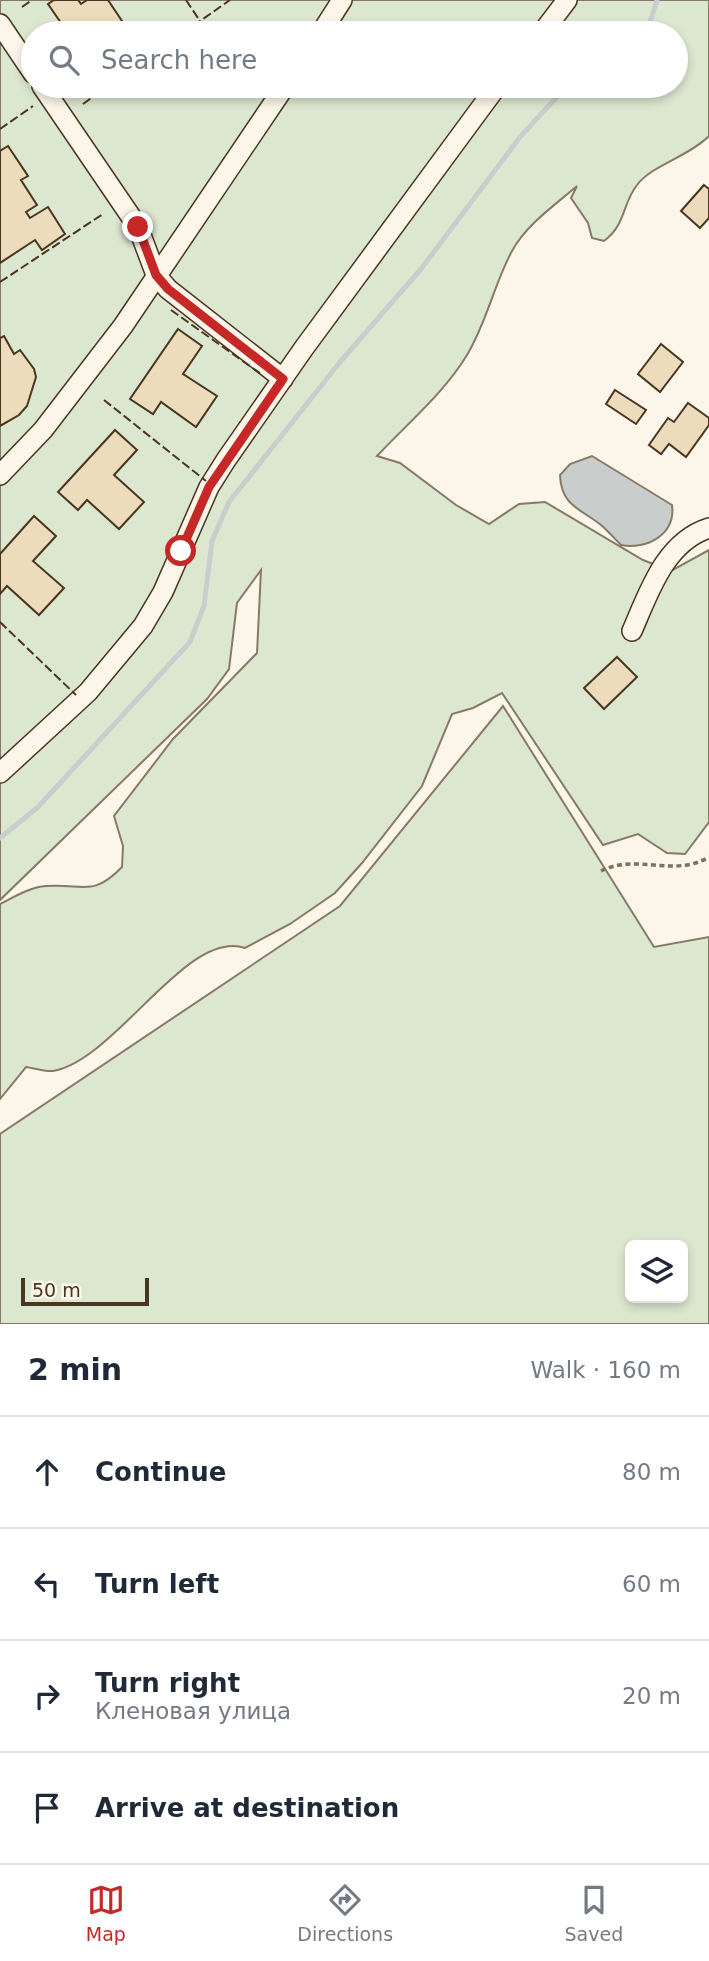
<!DOCTYPE html>
<meta charset="utf-8">
<style>
:root{--surface:#fff;--page:#f2f2f3;--text:#1f2937;--muted:#747a83;--line:#e0e1e3;--accent:#c62828}
body{margin:0;font-family:"DejaVu Sans",sans-serif;background:var(--page);color:var(--text)}
.controls{position:absolute;right:21px;bottom:21px;display:grid;overflow:hidden;border-radius:10px;box-shadow:0 4px 10px #0003}
.controls button{width:63px;height:63px;display:grid;place-items:center;padding:0;border:0;border-bottom:2px solid var(--line);background:var(--surface);color:var(--text);font:35px sans-serif}
.scale{position:absolute;left:21px;bottom:18px;width:128px;box-sizing:border-box;padding-left:7px;border:4px solid #4a3520;border-top:0;font-size:19px;line-height:24px;white-space:nowrap;color:#4a3520;-webkit-text-stroke:5px #fbf6e9;paint-order:stroke}
.stop{position:absolute;width:21px;height:21px;margin:-16px;border:5px solid #c62828;border-radius:50%;background:#fff}
.stop.end{background:#c62828;border-color:#fff;box-shadow:0 2px 7px #0008}
.list{margin:0;padding:0;list-style:none}
h2{display:flex;justify-content:space-between;align-items:center;height:91px;margin:0;padding:0 28px;font-size:30px}
h2 small{font-size:23px;font-weight:400;color:var(--muted)}
.list li{display:grid;grid-template-columns:46px 1fr auto;gap:21px;align-items:center;box-sizing:border-box;height:112px;padding:0 28px;border-top:2px solid var(--line)}
.list b{display:block;font-size:26px;white-space:nowrap}
.list p{margin:0;font-size:23px;white-space:nowrap;color:var(--muted)}
.list em{font-size:23px;font-style:normal;color:var(--muted)}
.icon{flex:none;width:38px;height:38px;fill:none;stroke:currentColor;stroke-width:2;stroke-linecap:round;stroke-linejoin:round}
.map{position:relative;flex:none;width:709px;height:1324px;overflow:hidden}
.search{position:absolute;background:var(--surface);box-shadow:0 4px 10px #0003;left:21px;right:21px;top:21px;height:77px;display:flex;align-items:center;gap:18px;box-sizing:border-box;padding:0 24px;border-radius:38px;color:var(--muted);font-size:26px}
.sheet{height:539px;background:var(--surface)}
nav{display:flex;justify-content:space-around;align-items:center;box-sizing:border-box;height:98px;border-top:2px solid var(--line);background:var(--surface);font-size:19px;color:var(--muted)}
nav a{display:grid;justify-items:center;gap:4px}
nav .on{color:var(--accent)}
.map>svg:first-child{display:block}
</style>
<div class="map">
<svg width="709" height="1324" viewBox="0 0 709 1324">
<rect width="100%" height="100%" fill="#fbf6e9"/>
<!-- green -->
<path fill="#dce7d0" stroke="#887966" stroke-width="2" fill-rule="evenodd" d="M 0,0 L 709,0 L 709,136 C 688,157 652,165 637,185 C 622,204 626,225 604,241 L 592,238 L 588,223 L 571,198 L 577,186 C 555,205 526,225 512,251 C 494,284 487,322 467,355 C 444,393 408,423 377,456 L 400,463 L 456,505 L 489,524 L 519,504 L 545,502 L 643,560 L 671,571 L 709,550 L 709,822 L 685,854 L 667,853 L 638,834 L 603,845 L 502,693 L 473,708 L 452,714 L 422,786 L 362,863 L 335,893 L 290,924 L 245,948 C 187,928 116,1060 53,1071 C 45,1072 34,1068 26,1067 L 0,1099 L 0,904 C 14,897 30,887 46,886 C 83,883 92,898 122,867 L 123,846 L 114,816 L 173,739 L 257,653 L 261,570 L 237,603 L 229,669 L 207,699 L 0,900 ZM 33,33 L 676,33 L 676,86 L 33,86 Z
M 503,706 L 654,947 L 709,937 L 709,1324 L 0,1324 L 0,1134 L 340,906 ZM 630,1245 L 683,1245 L 683,1298 L 630,1298 Z"/>
<!-- water -->
<path fill="#c9cecd" stroke="#887966" stroke-width="2" d="M 592,456 L 672,505 C 676,535 646,550 621,545 C 614,538 608,531 601,525 C 581,509 561,506 560,475 L 570,464 Z"/>
<g fill="none" stroke-linecap="round" stroke-linejoin="round">
<!-- stream -->
<path stroke="#c9cecd" stroke-width="5" d="M 632,33 L 649,25 L 657,0
M 0,838 L 38,807 L 190,642 L 204,606 L 212,541 L 229,502 L 340,362 L 421,269 L 520,137 L 567,86"/>
</g>
<!-- building -->
<path fill="#ecdcbc" stroke="#4a3520" stroke-width="2" d="M 54,0 L 78,0 L 81,4 L 87,0 L 108,0 L 130,33 L 68,33 L 48,4 Z
M 8,146 L 28,176 L 21,180 L 37,205 L 26,212 L 30,218 L 48,207 L 65,234 L 42,250 L 35,240 L 0,263 L 0,151 Z
M 704,185 L 709,189 L 709,218 L 700,228 L 681,211 Z
M 178,329 L 202,346 L 183,374 L 217,396 L 196,427 L 161,402 L 153,414 L 130,399 Z
M 4,336 L 14,354 L 20,350 L 34,369 L 36,377 L 27,406 L 19,415 L 0,426 L 0,338 Z
M 661,344 L 683,362 L 660,392 L 638,374 Z
M 615,390 L 646,410 L 636,424 L 606,404 Z
M 688,403 L 709,418 L 709,425 L 686,457 L 669,444 L 661,454 L 649,445 L 668,418 L 674,422 Z
M 115,430 L 137,450 L 114,475 L 144,502 L 119,529 L 87,500 L 78,510 L 58,492 Z
M 34,516 L 56,536 L 33,561 L 64,588 L 39,615 L 7,586 L 0,594 L 0,554 Z
M 617,657 L 637,677 L 604,709 L 584,688 Z"/>
<g fill="none" stroke-linecap="round" stroke-linejoin="round">
<!-- minor casing -->
<g stroke="#4a3520" stroke-width="22">
<path id="minor" d="M 0,24 L 33,73
M 321,33 L 342,0
M 542,33 L 567,0
M 42,86 L 138,227 L 156,275 L 168,289 L 283,379
M 0,475 L 43,430 L 123,326 L 285,86
M 632,631 C 649,592 665,542 709,528
M 0,773 L 88,692 L 143,626 L 163,592 L 209,487 L 226,460 L 304,348 L 497,86"/>
</g>
<!-- path -->
<path stroke="#7f6f5c" stroke-width="3.5" stroke-dasharray="5 3.5" stroke-linecap="butt" d="M 601,871 C 635,853 675,878 709,857"/>
<!-- minor -->
<use href="#minor" stroke="#fbf6e9" stroke-width="19"/>
<!-- fence -->
<path stroke="#4a3520" stroke-width="2" stroke-dasharray="9 3.5" stroke-linecap="butt" d="M 186,0 L 200,21
M 22,7 L 32,0
M 183,33 L 230,0
M 83,104 L 108,86
M 0,129 L 33,106
M 0,282 L 103,214
M 171,310 L 261,374
M 104,400 L 206,481
M 0,622 L 76,695"/>
</g>
<g fill="none" stroke-linecap="round" stroke-linejoin="round">
<!-- route -->
<path stroke="#c62828" stroke-width="9" d="M 138,227 L 156,275 L 168,289 L 283,379 L 209,487 L 181,551"/>
</g>
</svg>
<div class="controls">
<button><svg class="icon" aria-label="layers" viewBox="0 0 24 24"><path d="M12 4l9 5-9 5-9-5zM3 14l9 5 9-5"/></svg></button>
</div>
<div class="scale">50 m</div>
<div class="stop" style="left:181px;top:551px"></div>
<div class="stop end" style="left:138px;top:227px"></div>
<div class="search"><svg class="icon" aria-label="search" viewBox="0 0 24 24"><circle cx="10" cy="10" r="6"/><path d="M15 15l6 6"/></svg>Search here</div>
</div>
<section class="sheet">
<h2>2 min<small>Walk · 160 m</small></h2>
<ul class="list">
<li><svg class="icon" aria-label="ahead" viewBox="0 0 24 24"><path d="M12 20V5M6 11l6-6 6 6"/></svg><div><b>Continue</b></div><em>80 m</em></li>
<li><svg class="icon" aria-label="left" viewBox="0 0 24 24"><path d="M17 20v-9H6M10 6l-5 5 5 5"/></svg><div><b>Turn left</b></div><em>60 m</em></li>
<li><svg class="icon" aria-label="right" viewBox="0 0 24 24"><path d="M7 20v-9h11M14 6l5 5-5 5"/></svg><div><b>Turn right</b><p>Кленовая улица</p></div><em>20 m</em></li>
<li><svg class="icon" aria-label="arrive" viewBox="0 0 24 24"><path d="M6 21V4h12l-3 4 3 4H6"/></svg><div><b>Arrive at destination</b></div></li>
</ul>
</section>
<nav>
<a class="on"><svg class="icon" aria-label="map" viewBox="0 0 24 24"><path d="M3 6l6-2 6 2 6-2v14l-6 2-6-2-6 2zM9 4v14M15 6v14"/></svg>Map</a>
<a><svg class="icon" aria-label="directions" viewBox="0 0 24 24"><path d="M12 3l9 9-9 9-9-9zM9 14v-3h6M13 9l2 2-2 2"/></svg>Directions</a>
<a><svg class="icon" aria-label="saved" viewBox="0 0 24 24"><path d="M7 4h10v16l-5-4-5 4z"/></svg>Saved</a>
</nav>
